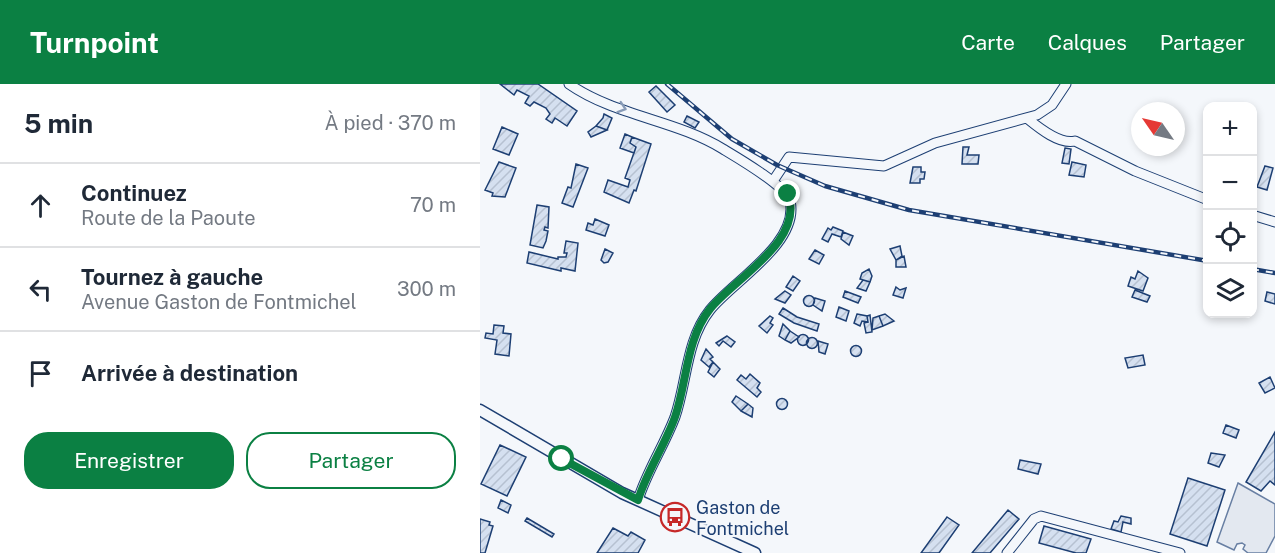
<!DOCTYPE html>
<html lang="fr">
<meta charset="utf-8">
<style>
:root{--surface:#fff;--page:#f6f6f7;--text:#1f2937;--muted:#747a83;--line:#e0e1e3;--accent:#0b8043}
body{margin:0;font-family:"Public Sans",sans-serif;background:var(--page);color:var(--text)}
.controls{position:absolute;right:18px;top:18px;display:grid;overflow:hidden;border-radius:12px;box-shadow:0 3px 9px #0003}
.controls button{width:54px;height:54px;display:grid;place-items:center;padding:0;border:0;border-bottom:2px solid var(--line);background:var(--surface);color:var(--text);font:30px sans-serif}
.compass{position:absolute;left:651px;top:18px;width:54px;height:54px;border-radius:50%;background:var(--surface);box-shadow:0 3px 9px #0003;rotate:304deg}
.stop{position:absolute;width:18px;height:18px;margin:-14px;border:4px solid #0b8043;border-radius:50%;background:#fff}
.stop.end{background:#0b8043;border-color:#fff;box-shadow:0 2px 6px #0008}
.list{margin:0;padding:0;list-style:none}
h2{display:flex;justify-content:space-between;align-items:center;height:78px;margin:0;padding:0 24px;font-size:26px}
h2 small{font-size:20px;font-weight:400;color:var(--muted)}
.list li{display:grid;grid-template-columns:39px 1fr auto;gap:18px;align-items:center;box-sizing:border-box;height:84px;padding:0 24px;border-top:2px solid var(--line)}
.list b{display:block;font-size:22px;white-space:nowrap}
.list p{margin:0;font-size:20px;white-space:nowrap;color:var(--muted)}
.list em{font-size:20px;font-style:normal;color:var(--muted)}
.actions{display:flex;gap:12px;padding:18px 24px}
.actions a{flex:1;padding:14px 0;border:2px solid var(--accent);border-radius:24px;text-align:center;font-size:21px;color:var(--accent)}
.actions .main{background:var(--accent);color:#fff}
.icon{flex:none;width:33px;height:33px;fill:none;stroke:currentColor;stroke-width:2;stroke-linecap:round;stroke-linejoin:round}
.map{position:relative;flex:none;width:795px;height:469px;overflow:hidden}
header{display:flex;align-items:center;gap:36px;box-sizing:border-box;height:84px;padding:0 30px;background:var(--accent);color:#fff}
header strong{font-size:28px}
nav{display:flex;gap:33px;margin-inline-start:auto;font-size:21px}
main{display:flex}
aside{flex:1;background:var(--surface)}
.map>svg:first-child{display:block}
</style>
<header>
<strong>Turnpoint</strong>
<nav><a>Carte</a><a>Calques</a><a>Partager</a></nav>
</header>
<main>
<aside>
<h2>5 min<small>À pied · 370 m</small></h2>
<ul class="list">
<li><svg class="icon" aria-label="ahead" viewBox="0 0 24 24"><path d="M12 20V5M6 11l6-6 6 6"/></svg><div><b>Continuez</b><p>Route de la Paoute</p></div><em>70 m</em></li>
<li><svg class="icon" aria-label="left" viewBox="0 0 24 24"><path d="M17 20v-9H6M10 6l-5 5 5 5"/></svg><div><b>Tournez à gauche</b><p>Avenue Gaston de Fontmichel</p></div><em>300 m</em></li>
<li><svg class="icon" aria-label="arrive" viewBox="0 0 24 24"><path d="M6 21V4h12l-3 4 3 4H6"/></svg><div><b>Arrivée à destination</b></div></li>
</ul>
<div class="actions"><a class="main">Enregistrer</a><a>Partager</a></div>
</aside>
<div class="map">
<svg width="795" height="469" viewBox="0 0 795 469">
<defs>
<pattern id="building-hatch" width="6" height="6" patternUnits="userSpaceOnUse" patternTransform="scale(1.5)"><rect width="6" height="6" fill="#d5e0f0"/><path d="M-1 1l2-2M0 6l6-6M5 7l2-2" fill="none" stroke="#b6c1d1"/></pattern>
</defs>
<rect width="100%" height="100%" fill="#f4f7fb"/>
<!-- parking -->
<path fill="#e3e8f0" stroke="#687fa3" stroke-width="1.5" d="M 758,399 L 795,420 L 795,452 L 786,469 L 768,469 L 763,465 L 765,461 L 762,459 L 757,460 L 754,466 L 737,458 Z"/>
<!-- building -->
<path fill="url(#building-hatch)" stroke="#1d3f73" stroke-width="1.5" d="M 20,0 L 58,0 L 97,27 L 87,42 L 75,34 L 72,39 L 66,35 L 70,30 L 66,24 L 54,18 L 50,22 L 45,19 L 49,12 L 37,6 L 34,11 Z
M 176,2 L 195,21 L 187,28 L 169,8 Z
M 124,30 L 132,34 L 127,46 L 116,42 L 123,34 Z
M 207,32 L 219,38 L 215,44 L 204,38 Z
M 116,42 L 127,46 L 111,53 L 108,48 Z
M 22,43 L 38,50 L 29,71 L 13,65 Z
M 145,50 L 152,53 L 150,59 L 156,63 L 154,69 L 140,64 Z
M 152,53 L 171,60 L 156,107 L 154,106 L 149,119 L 124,108 L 128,96 L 148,103 L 150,96 L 145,94 L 156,63 L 150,59 Z
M 483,63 L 489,63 L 487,71 L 499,71 L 498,80 L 482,80 Z
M 585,64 L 591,65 L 589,80 L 582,79 Z
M 19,78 L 36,84 L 25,113 L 12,112 L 13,109 L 5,106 Z
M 592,78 L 606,81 L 604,93 L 589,91 Z
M 96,80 L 108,84 L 93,123 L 82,119 L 88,103 L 91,104 Z
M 785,82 L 793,84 L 787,106 L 777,103 Z
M 433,83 L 441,83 L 441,88 L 445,88 L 444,95 L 440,95 L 440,99 L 430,99 Z
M 57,121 L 69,123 L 68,144 L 65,143 L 64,146 L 68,147 L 66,157 L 63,164 L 50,161 Z
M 115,135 L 129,141 L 125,152 L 106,146 L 108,139 L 113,141 Z
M 353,143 L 363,147 L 361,153 L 352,150 L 348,158 L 342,155 L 348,144 L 351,146 Z
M 363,148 L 373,152 L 369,161 L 361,155 Z
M 86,157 L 98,159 L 95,187 L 81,184 L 81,187 L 47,179 L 49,168 L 78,175 L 78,173 L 86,173 L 87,169 L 84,169 Z
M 420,162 L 422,172 L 416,176 L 410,165 Z
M 125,165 L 133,169 L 128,178 L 124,179 L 121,176 Z
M 335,166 L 344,171 L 339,180 L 329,175 Z
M 424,172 L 426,183 L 416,183 L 416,176 Z
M 389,185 L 392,192 L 390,198 L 380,195 L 382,189 Z
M 658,187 L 668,194 L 663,207 L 648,202 L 651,193 L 655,195 Z
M 313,192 L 320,197 L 313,207 L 306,203 Z
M 383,196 L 390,198 L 386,207 L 377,204 Z
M 416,203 L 420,206 L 426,204 L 423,214 L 413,211 Z
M 655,206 L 670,212 L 667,218 L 652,213 Z
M 305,207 L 311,211 L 305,219 L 295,215 Z
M 365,207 L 381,213 L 378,219 L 363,213 Z
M 787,208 L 795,210 L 795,220 L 785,217 Z
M323.5 217a5.5 5.5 0 1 1 11 0a5.5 5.5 0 1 1-11 0Z
M 335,214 L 345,217 L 342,227 L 333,221 Z
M 359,223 L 369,227 L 366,237 L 356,233 Z
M 303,224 L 317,233 L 339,240 L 337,247 L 314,239 L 299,230 Z
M 377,230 L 387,232 L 388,238 L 382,237 L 380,242 L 374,239 Z
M 405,230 L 414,237 L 403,242 L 399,232 Z
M 390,231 L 392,248 L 386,249 L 384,239 L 388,238 L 387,232 Z
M 290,232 L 293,234 L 290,239 L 293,241 L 287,249 L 279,242 Z
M 399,232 L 403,242 L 392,246 L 393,234 Z
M 303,240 L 310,247 L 305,256 L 299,252 Z
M 14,241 L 24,242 L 23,249 L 31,250 L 29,272 L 15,270 L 17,256 L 5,254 L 6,249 L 13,250 Z
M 310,247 L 319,253 L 311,259 L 305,256 Z
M317.5 256a5.5 5.5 0 1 1 11 0a5.5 5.5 0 1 1-11 0Z
M 247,252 L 255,258 L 251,263 L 243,257 L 239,262 L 236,259 Z
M326.5 259a5.5 5.5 0 1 1 11 0a5.5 5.5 0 1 1-11 0Z
M 338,257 L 348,260 L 345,270 L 339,268 Z
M370.5 267a5.5 5.5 0 1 1 11 0a5.5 5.5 0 1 1-11 0Z
M 226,265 L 233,273 L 230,275 L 233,278 L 229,283 L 221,276 Z
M 663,271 L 665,281 L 648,284 L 645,274 Z
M 233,278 L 240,285 L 234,293 L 228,288 Z
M 270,290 L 280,299 L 277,304 L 281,308 L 277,313 L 257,296 L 261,291 L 266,295 Z
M 790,293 L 795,304 L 785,309 L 779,299 Z
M 256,312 L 268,320 L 261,327 L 252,318 Z
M296.5 320a5.5 5.5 0 1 1 11 0a5.5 5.5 0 1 1-11 0Z
M 268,320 L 273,324 L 272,333 L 261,327 Z
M 746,341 L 759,346 L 756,354 L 743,349 Z
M 795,348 L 795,401 L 790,397 L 781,407 L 766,398 Z
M 20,361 L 46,373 L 27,412 L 1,400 Z
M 731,369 L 745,371 L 739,383 L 728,379 Z
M 540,376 L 561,380 L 558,390 L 538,385 Z
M 708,394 L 745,406 L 727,462 L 690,450 Z
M 21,416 L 31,421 L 28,429 L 18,424 Z
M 528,426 L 539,435 L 510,469 L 492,469 Z
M 641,432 L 651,434 L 651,440 L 643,438 L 641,448 L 631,445 L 634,437 L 638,438 Z
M 467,433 L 479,441 L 459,469 L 441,469 Z
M 47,434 L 74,450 L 72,453 L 45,437 Z
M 0,435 L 10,438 L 9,441 L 13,442 L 5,469 L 0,469 Z
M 564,442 L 611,455 L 606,469 L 596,469 L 559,459 Z
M 133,444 L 148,452 L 151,448 L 165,456 L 158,469 L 117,469 Z"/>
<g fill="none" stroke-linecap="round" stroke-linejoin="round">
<!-- minor casing -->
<g stroke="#1d3f73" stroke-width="11">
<path id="minor" d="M 89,0 C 135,32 196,36 243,65 C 258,74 306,102 310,117 C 320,159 252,198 230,226 C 206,256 207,298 195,333 C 184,362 167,387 158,416
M 548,35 C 559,44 580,61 595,57 L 655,87 L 728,116
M 293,97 L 309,73 L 404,82 L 455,59 L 557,31 L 572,21 L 586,0
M 772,131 L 795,138
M 527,469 L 554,435 L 561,432 L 700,469"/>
</g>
<!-- major casing -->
<g stroke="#1d3f73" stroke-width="13">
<path id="major" d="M 0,326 L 142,409 L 275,469"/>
</g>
<!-- minor -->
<use href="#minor" stroke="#f4f7fb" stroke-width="9"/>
<!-- major -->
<use href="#major" stroke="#f4f7fb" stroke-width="10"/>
<!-- rail casing -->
<g stroke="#1d3f73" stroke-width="4.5">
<path id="rail" d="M 187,0 L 252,55 L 297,81 L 345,102 L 429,126 L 728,177
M 772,185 L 795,189"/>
</g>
<!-- rail -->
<use href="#rail" stroke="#f4f7fb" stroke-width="2" stroke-dasharray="7" stroke-linecap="butt"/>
</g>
<!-- one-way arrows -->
<defs><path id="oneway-chevron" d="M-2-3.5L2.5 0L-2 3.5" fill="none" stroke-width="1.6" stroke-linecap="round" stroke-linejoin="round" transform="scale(1.5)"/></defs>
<use stroke="#889bb7" href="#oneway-chevron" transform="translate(142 24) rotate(18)"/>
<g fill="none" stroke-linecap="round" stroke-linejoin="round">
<!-- route -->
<path stroke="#0b8043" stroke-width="8" d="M 82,375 L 158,416 C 167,387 185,361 195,333 C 207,298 206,255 230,225 C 255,194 325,157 308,110"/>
</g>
<!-- icons -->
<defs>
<g id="bus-ring" transform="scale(1.5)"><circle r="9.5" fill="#f4f7fb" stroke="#c62828" stroke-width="1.5"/><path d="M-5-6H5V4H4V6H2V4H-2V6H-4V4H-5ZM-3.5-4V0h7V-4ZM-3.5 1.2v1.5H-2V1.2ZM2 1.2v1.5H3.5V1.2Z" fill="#c62828"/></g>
</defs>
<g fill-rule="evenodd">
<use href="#bus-ring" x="195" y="433"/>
</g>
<g text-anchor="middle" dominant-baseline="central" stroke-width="4.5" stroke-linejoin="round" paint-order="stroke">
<!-- poi labels -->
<g font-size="18" fill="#1d3f73" stroke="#f4f7fb" text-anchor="start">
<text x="216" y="423">Gaston de<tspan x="216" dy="21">Fontmichel</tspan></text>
</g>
</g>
</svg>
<div class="controls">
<button>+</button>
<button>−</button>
<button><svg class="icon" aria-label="locate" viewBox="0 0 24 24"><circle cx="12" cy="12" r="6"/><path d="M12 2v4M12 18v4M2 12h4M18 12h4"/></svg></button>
<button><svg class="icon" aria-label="layers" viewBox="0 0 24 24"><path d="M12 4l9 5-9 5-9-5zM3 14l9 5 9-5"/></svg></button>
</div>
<svg class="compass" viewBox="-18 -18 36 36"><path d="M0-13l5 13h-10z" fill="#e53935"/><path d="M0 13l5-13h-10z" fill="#747a83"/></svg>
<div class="stop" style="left:82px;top:375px"></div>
<div class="stop end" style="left:308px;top:110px"></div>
</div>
</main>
